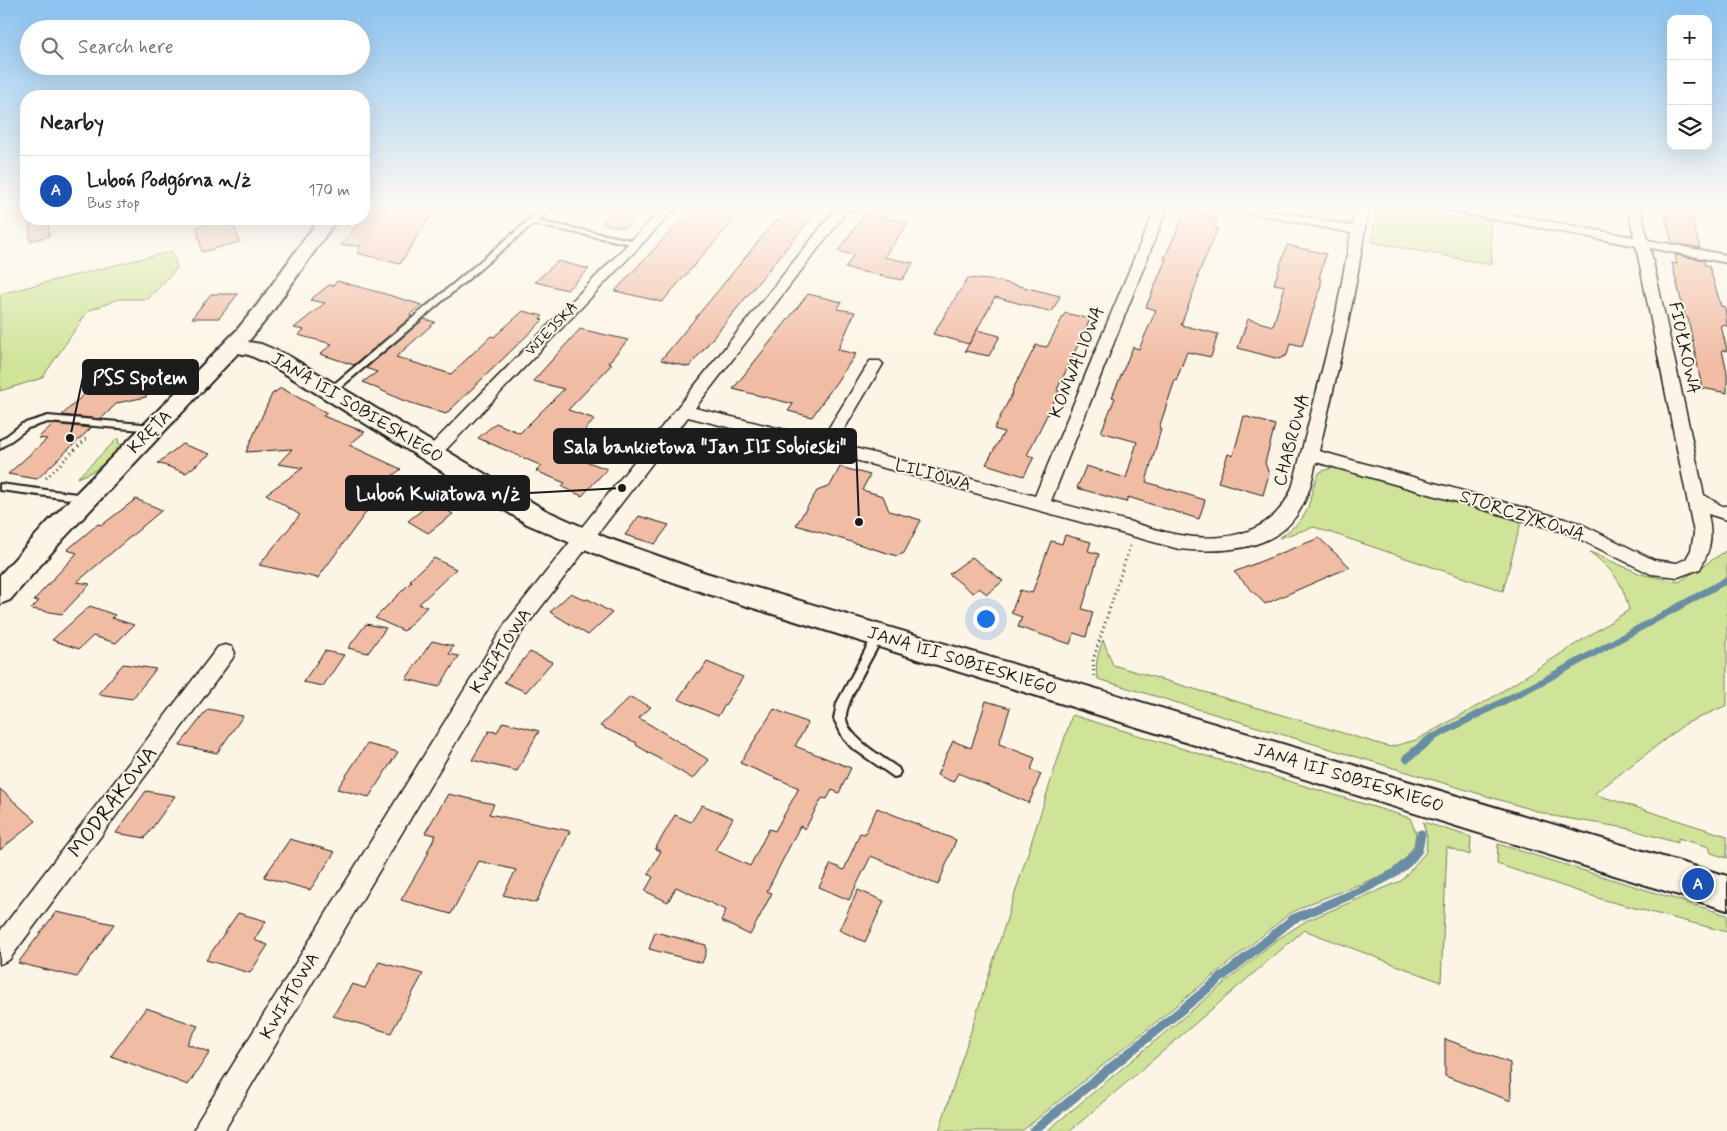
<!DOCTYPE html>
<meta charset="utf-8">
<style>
:root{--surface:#fff;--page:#f6f6f6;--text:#202124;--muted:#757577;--line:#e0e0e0;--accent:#db2777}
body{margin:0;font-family:Mynerve,sans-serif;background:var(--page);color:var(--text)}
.controls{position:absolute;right:15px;top:15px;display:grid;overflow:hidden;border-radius:10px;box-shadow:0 5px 20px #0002}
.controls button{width:45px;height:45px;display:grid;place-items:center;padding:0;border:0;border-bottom:1px solid var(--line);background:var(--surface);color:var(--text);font:25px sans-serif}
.you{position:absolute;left:985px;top:618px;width:18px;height:18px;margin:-12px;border:4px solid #fff;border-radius:50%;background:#1a73e8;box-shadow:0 0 0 8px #1a73e833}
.badge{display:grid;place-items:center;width:32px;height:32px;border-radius:50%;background:var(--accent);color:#fff;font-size:16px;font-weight:700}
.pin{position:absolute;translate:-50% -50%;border:2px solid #fff;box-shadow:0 1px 5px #0006}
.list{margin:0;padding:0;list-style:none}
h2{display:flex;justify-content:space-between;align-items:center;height:65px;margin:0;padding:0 20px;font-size:21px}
h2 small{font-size:16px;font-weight:400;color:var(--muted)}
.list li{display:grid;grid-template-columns:32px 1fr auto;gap:15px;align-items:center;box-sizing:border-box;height:70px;padding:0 20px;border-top:1px solid var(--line)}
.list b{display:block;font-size:19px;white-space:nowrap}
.list p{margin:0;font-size:16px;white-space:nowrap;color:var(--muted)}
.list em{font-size:16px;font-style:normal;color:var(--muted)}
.icon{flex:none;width:28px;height:28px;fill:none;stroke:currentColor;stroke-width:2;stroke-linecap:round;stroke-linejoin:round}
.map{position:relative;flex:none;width:1727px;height:1131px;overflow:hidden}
.search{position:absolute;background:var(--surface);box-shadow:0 5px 20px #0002;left:20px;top:20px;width:350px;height:55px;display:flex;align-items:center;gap:12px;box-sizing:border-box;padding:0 18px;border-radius:28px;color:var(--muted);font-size:19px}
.panel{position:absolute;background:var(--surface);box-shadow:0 5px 20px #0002;left:20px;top:90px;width:350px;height:135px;border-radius:20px}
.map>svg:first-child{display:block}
</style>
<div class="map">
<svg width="1727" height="1131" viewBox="0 0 1727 1131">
<rect width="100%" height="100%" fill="#fcf5e5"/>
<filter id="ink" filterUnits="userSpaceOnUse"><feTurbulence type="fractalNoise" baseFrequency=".02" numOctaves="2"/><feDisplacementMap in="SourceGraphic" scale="10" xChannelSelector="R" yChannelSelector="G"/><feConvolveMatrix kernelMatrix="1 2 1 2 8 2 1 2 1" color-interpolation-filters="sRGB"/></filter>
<g filter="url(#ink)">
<!-- green -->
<path fill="#cfe499" stroke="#76805a" d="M 1377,206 L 1411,206 L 1490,220 L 1492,265 L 1372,242 Z
M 172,251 L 177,268 L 148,299 L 119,299 L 88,311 L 42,378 L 0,391 L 0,294 Z
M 118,438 L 120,447 C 111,462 94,472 77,478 Z
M 1334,467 L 1521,522 L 1503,591 L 1314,527 L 1279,538 C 1290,530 1301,523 1307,510 C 1312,497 1312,483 1320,472 Z
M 1727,550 L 1727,705 L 1685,724 L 1594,794 L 1727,836 L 1727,858 L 1711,853 L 1709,847 L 1678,838 L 1678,843 L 1626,828 L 1553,816 L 1098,679 C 1094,665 1098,655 1103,640 L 1113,665 L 1390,747 L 1416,740 L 1490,699 L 1629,610 C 1622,580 1613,571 1590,552 L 1641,574 L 1679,582 Z
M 1072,715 L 1410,818 L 1416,833 L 1414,846 L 1405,859 L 1389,873 L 1311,903 L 1289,914 L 1022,1131 L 939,1131 Z
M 1423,822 L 1471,837 L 1470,855 L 1447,847 L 1441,982 L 1304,930 L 1070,1131 L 1047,1131 L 1275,941 L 1306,921 L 1401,881 L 1426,852 L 1427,837 Z
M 1498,844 L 1727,915 L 1727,932 L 1604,900 L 1497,864 Z"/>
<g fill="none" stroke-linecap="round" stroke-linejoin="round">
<!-- stream-far1 -->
<path stroke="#698da3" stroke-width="7" d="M 1430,739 L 1543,681 L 1727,580"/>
<!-- stream -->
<path stroke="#698da3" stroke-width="9" d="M 1407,758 L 1432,738
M 1033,1131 L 1293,919 L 1362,890 L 1395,873 L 1408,862 L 1418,850 L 1421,834"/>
</g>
<!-- building -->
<path fill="#f1bca4" stroke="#1c1c1c" d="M 392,206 L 417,206 L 415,209 L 434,210 L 400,264 L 357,253 L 361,246 L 341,245 L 362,219 L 364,219 L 370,209 L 391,209 Z
M 620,206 L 645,206 L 624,228 L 602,223 Z
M 699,206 L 746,206 L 662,302 L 615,291 L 681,220 L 685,221 Z
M 799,206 L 821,206 L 689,367 L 661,360 L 776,220 L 785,222 Z
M 1663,206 L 1688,206 L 1700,248 L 1672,243 Z
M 1186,211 L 1218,218 L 1214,227 L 1218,228 L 1197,277 L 1199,277 L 1181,325 L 1218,334 L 1211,357 L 1187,352 L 1176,381 L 1175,380 L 1159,428 L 1161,429 L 1146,482 L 1205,500 L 1199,519 L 1128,497 L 1126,502 L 1077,488 L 1086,466 L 1126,478 L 1137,442 L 1101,432 L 1115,398 L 1112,397 L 1130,354 L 1133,347 L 1139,349 L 1156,310 L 1146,307 L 1166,259 L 1164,259 Z
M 865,214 L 908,223 L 884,257 L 913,263 L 902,280 L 845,268 L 854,255 L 838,251 Z
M 48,219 L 49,236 L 30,241 L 30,222 Z
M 232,219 L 239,242 L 202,252 L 197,227 Z
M 1287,245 L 1326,254 L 1319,278 L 1321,279 L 1321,285 L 1302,346 L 1290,343 L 1287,355 L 1279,359 L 1238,348 L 1248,319 L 1273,326 L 1285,286 L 1274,284 Z
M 1675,255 L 1704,260 L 1705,265 L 1709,266 L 1721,306 L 1725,307 L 1727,326 L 1721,325 L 1727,351 L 1722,350 L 1727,372 L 1727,393 L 1702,388 L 1688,318 L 1685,317 L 1672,263 L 1677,264 Z
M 558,261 L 589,269 L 567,290 L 535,282 Z
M 968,278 L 999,281 L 1060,296 L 1052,312 L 995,297 L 969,344 L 933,334 Z
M 337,281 L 382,293 L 422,305 L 409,315 L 412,316 L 354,365 L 320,354 L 332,344 L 298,335 L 304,330 L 294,328 L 325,303 L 310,300 L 329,285 L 333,286 Z
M 211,294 L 238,294 L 219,318 L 192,318 Z
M 808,294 L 842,302 L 837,309 L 855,312 L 838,350 L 856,354 L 812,417 L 788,411 L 793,404 L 733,389 Z
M 523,311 L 543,316 L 540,319 L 543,320 L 446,414 L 402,400 L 363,382 L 377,372 L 366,368 L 424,319 L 435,322 L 396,357 L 451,374 L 491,336 L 494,337 Z
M 1065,313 L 1090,319 L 1057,390 L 1059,391 L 1027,455 L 1034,457 L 1024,476 L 986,464 L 1004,432 L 994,429 L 1013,392 L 1012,391 L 1036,345 L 1047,347 Z
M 580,329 L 628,340 L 608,363 L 612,364 L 568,410 L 595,419 L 564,453 L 607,469 L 582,496 L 562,487 L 565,483 L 536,471 L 542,466 L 478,438 L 496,423 L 520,433 L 564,389 L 533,381 Z
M 977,330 L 1000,336 L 989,356 L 965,351 Z
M 150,368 L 146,397 L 117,403 L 101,419 L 62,415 L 103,377 Z
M 281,388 L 327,413 L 323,416 L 365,432 L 349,445 L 401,469 L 351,509 L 367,511 L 318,578 L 259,565 L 300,515 L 266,494 L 303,468 L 278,464 L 292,449 L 246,452 L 272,394 Z
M 1244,416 L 1275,425 L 1265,463 L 1269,474 L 1263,495 L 1218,482 L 1228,454 L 1233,456 Z
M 53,424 L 91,428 L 37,479 L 8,474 L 47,439 L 38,438 Z
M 182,444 L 210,454 L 186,473 L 158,463 Z
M 840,467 L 870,475 L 862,490 L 883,496 L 889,511 L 921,520 L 904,553 L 897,556 L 796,525 L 817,491 L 830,486 Z
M 136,499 L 162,510 L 77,582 L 90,584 L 62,614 L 31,609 L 39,601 L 34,600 L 77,553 L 67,550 L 98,524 L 102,525 Z
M 432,502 L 453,514 L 428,533 L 408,521 Z
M 639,516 L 669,525 L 655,544 L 625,535 Z
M 1065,535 L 1091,542 L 1088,551 L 1099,554 L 1082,609 L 1093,612 L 1086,637 L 1074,633 L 1070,644 L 1018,627 L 1022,617 L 1011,613 L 1020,590 L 1032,593 L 1051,541 L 1062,544 Z
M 1319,538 L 1350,567 L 1265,604 L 1234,572 Z
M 972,557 L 1003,581 L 987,594 L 979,588 L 973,593 L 949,574 Z
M 434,558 L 456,569 L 419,604 L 427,607 L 404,631 L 375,618 L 412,581 L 410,580 Z
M 571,593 L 585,600 L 588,599 L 612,613 L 588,635 L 550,612 Z
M 90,606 L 115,615 L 112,618 L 134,625 L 116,643 L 93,636 L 79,649 L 52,640 Z
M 366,624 L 386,628 L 368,653 L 348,648 Z
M 432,641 L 453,646 L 449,654 L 459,656 L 439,687 L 406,679 Z
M 325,651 L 344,655 L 323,686 L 303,682 Z
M 530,652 L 552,662 L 526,692 L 504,682 Z
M 707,662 L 743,677 L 718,716 L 678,699 L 697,672 L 700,673 Z
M 123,664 L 156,669 L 132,699 L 98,694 Z
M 630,697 L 651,707 L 639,718 L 709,760 L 693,779 L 636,745 L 637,743 L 600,726 Z
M 986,701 L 1010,708 L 999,744 L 1035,758 L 1031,770 L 1041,774 L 1029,803 L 958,773 L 953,782 L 937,775 L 953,741 L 971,748 Z
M 208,709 L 243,716 L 217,753 L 180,745 Z
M 774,709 L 808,723 L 795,746 L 851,768 L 839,793 L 832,790 L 827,799 L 822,798 L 805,829 L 800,826 L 767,891 L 772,893 L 750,935 L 721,921 L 726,910 L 676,887 L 668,902 L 645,891 L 653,877 L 648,874 L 661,851 L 655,849 L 675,815 L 691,822 L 702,805 L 733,818 L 715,850 L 750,866 L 769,829 L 775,831 L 799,788 L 740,763 Z
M 503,722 L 539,731 L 517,771 L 472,760 L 489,731 L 497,732 Z
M 367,744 L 398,752 L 369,797 L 337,789 Z
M 0,789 L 36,821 L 0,850 Z
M 146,791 L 175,796 L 145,838 L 116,833 Z
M 448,794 L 494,804 L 489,814 L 570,831 L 536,903 L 503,895 L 516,870 L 479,861 L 451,914 L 401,900 L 429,852 L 427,852 L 436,835 L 425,833 Z
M 877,808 L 956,840 L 938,885 L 871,856 L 849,900 L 819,887 L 831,864 L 844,870 L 860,833 L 865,834 Z
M 290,839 L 335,852 L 310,890 L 264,877 Z
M 858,890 L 884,901 L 865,942 L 839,930 Z
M 56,912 L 114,924 L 77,977 L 18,963 Z
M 238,913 L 266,921 L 254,940 L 268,945 L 250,973 L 206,960 Z
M 655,932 L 706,945 L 706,953 L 702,963 L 649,949 Z
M 379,962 L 423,974 L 391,1033 L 333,1016 L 352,984 L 365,988 Z
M 146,1008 L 198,1026 L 187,1044 L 210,1052 L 188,1085 L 111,1056 Z
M 1445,1039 L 1510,1063 L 1511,1101 L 1445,1076 Z"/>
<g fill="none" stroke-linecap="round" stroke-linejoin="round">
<!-- lane casing -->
<g stroke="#1c1c1c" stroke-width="4">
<path id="lane" d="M 546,206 L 553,206 L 537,221 L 636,241 L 640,243 L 636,245 L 533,224 L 333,394 L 327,394 L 327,390 Z
M 48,416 L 154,425 L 158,428 L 154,431 L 48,422 L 28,428 L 0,449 L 0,441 L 22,424 Z
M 0,484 L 85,495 L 90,498 L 85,501 L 0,490 Z
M 879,631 L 883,632 L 884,635 C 876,651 844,703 846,719 C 848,737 884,758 898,768 L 900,772 L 898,776 L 894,777 L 851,747 L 844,739 L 834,719 L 837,703 L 875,632 Z"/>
</g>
<!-- street casing -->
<g stroke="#1c1c1c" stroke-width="3">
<path id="street" d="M 665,206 L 678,206 L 439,457 L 433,459 L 427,457 L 425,453 L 427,449 Z
M 838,206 L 851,206 L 695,408 L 822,439 L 870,361 L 880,361 L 883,364 L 836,443 L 1035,496 L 1156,206 L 1168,206 L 1051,501 C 1076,508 1102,514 1128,521 C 1145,526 1162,532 1179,535 C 1226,543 1276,534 1293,485 L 1335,319 L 1351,233 L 1233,210 L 1227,206 L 1252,206 L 1352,226 L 1356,206 L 1368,206 C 1358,287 1338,370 1319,451 L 1579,523 L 1654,560 L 1677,563 L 1686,559 L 1691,550 L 1694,533 L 1636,246 L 1446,210 L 1440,206 L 1466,206 L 1634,237 L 1628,206 L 1640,206 L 1648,240 L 1727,255 L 1727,263 L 1650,248 L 1704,495 L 1722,506 L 1727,506 L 1727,520 L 1708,514 C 1713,538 1711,548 1700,569 L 1678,577 L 1651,574 L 1567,533 L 1316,462 C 1312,481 1308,499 1296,516 C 1271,552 1218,553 1179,549 L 826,452 L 688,417 L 521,633 L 224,1131 L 194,1131 L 198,1121 L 507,621 Z
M 225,645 L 232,647 L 235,653 L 232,659 L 9,960 L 0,964 L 0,931 L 218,647 Z"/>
</g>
<!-- secondary casing -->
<g stroke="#1c1c1c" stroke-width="4">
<path id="secondary" d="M 319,219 L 337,219 L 272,312 L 248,342 L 261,344 L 287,355 L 545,510 L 607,538 L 706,573 L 1727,876 L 1727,910 L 705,593 L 610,560 L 527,524 L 271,365 L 249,355 L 238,353 L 65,537 L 10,600 L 0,604 L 0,575 L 47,523 L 236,331 L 258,304 Z"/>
</g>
<!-- path -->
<path stroke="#1c1c1c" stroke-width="3" stroke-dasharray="1 4" stroke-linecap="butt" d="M 46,478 L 88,437
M 1094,676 L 1093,660 L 1130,546"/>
<!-- lane -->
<use href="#lane" fill="#fcf5e5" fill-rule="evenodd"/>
<!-- street -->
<use href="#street" fill="#fcf5e5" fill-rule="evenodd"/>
<!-- secondary -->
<use href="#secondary" fill="#fcf5e5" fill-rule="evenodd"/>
</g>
</g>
<!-- sky -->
<linearGradient id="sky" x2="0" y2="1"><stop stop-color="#8ac2f0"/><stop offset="0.57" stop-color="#fefaf3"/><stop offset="1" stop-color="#fefaf3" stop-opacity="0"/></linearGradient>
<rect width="1727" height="364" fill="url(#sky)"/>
<g text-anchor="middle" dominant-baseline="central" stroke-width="4" stroke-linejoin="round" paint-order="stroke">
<!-- far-street labels -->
<g font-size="15" fill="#1c1c1c" stroke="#fcf5e5">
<text transform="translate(552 329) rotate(-46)">WIEJSKA</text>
</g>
<!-- street labels -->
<g font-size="18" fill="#1c1c1c" stroke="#fcf5e5">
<text transform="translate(1684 348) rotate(78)">FIOŁKOWA</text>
<text transform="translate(1077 362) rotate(-68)">KONWALIOWA</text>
<text transform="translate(357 408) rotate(31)">JANA III SOBIESKIEGO</text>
<text transform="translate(150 432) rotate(-45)">KRĘTA</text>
<text transform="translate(1292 440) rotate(-75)">CHABROWA</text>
<text transform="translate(933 475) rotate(15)">LILIOWA</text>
<text transform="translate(1522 516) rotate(18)">STORCZYKOWA</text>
<text transform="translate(501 651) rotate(-57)">KWIATOWA</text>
<text transform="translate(962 661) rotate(17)">JANA III SOBIESKIEGO</text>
<text transform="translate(1349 778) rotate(17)">JANA III SOBIESKIEGO</text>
<text transform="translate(290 996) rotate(-59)">KWIATOWA</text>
</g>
<!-- near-street labels -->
<g font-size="21" fill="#1c1c1c" stroke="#fcf5e5">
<text transform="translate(113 802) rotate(-53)">MODRAKOWA</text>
</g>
</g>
<!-- callouts -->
<path fill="none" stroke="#1c1c1c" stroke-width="2" d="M70 438L83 377M859 522L856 446M622 488L529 493"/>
<g fill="#1c1c1c" stroke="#fcf5e5" stroke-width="2">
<circle cx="70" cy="438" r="5"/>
<circle cx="859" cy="522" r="5"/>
<circle cx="622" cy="488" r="5"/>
</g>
<g fill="#1c1c1c" stroke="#1c1c1c" stroke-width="2">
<rect x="83" y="360" width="115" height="34" rx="5"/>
<rect x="554" y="429" width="302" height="34" rx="5"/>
<rect x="346" y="476" width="183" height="34" rx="5"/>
</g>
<g font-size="19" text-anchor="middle" font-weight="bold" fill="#fff">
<text x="140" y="384">PSS Społem</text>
<text x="705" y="453">Sala bankietowa "Jan III Sobieski"</text>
<text x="438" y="500">Luboń Kwiatowa n/ż</text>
</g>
</svg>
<div class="controls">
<button>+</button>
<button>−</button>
<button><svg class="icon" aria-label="layers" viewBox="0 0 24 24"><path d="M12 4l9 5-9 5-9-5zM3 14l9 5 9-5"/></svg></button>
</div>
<div class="you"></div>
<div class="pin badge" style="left:1698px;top:884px;background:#1a4fb4">A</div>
<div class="search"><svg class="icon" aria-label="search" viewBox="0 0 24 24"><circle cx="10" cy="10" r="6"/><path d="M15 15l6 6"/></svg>Search here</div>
<section class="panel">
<h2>Nearby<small></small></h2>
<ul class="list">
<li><span class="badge" style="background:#1a4fb4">A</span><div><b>Luboń Podgórna n/ż</b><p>Bus stop</p></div><em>170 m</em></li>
</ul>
</section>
</div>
